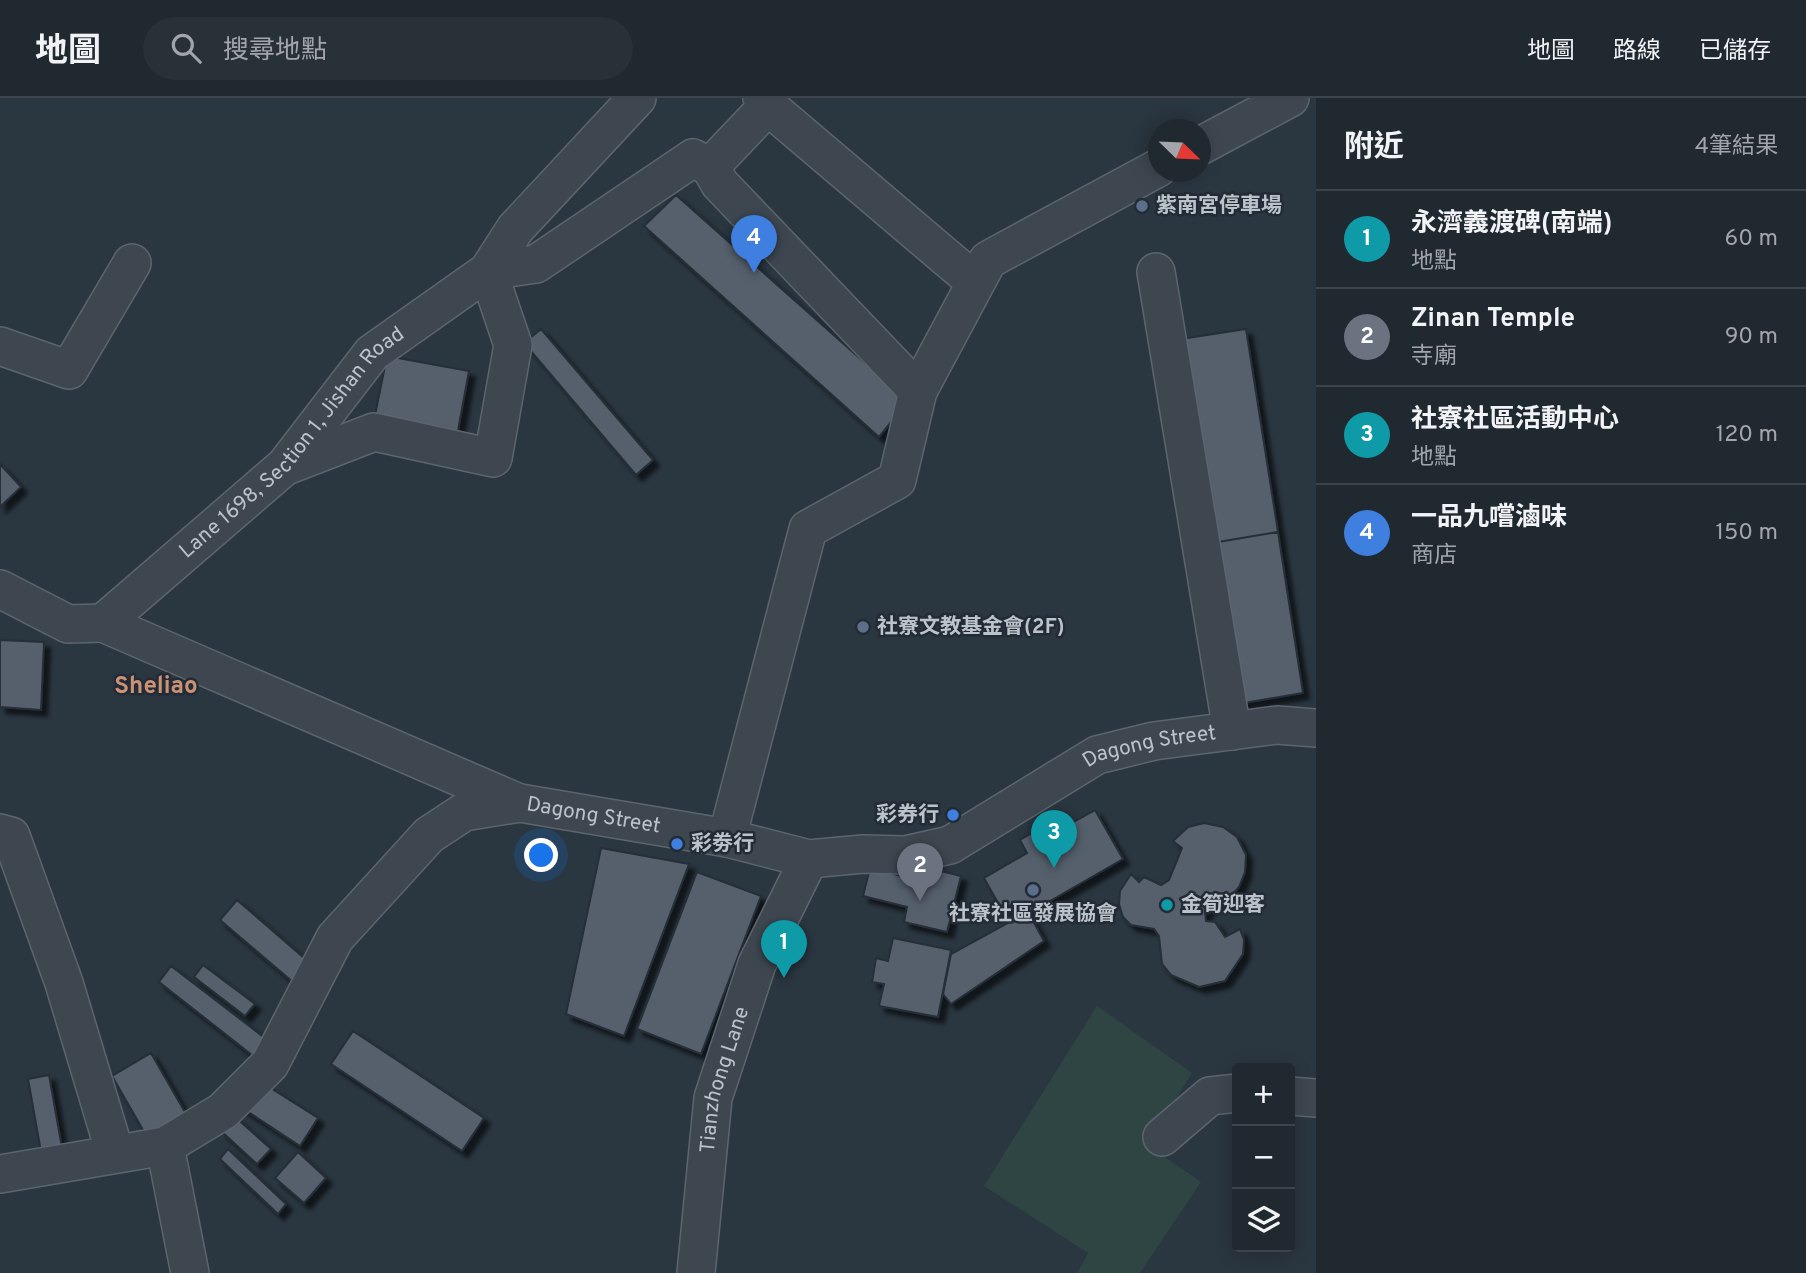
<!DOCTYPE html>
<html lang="zh-TW">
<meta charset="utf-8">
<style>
:root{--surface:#202830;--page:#283038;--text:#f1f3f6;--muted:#a2a6ab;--line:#3d444c;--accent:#9dc4ed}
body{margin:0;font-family:Overpass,"Noto Sans TC",sans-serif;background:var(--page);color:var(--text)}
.controls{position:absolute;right:21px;bottom:21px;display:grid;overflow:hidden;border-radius:7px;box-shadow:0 4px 18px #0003}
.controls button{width:63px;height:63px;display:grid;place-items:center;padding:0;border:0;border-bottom:2px solid var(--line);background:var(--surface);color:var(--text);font:35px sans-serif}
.compass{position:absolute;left:1148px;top:21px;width:63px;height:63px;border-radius:50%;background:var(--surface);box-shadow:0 4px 18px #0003;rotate:113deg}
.you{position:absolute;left:542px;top:758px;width:24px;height:24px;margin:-18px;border:5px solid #fff;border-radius:50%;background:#1a73e8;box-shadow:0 0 0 10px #1a73e833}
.badge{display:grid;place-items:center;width:46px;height:46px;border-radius:50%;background:var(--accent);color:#fff;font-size:23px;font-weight:700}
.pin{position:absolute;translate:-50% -58px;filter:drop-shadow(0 2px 4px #0008)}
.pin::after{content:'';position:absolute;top:37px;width:24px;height:21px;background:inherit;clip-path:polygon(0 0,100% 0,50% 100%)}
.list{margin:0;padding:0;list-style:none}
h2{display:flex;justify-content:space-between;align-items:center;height:91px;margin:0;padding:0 28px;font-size:30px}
h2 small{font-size:23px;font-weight:400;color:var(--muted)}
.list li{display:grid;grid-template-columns:46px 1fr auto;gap:21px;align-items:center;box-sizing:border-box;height:98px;padding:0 28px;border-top:2px solid var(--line)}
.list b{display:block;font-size:26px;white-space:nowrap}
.list p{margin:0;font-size:23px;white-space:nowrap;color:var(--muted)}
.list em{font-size:23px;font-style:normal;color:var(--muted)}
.icon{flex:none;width:38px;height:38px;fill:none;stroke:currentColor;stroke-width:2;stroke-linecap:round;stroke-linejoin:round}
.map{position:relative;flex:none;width:1316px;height:1175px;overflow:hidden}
header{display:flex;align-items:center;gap:42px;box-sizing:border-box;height:98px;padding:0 35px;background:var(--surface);border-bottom:2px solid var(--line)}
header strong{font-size:33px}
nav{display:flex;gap:38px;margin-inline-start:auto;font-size:24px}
.search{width:490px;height:63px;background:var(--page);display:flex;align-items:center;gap:18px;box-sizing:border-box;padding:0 24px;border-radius:38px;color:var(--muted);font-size:26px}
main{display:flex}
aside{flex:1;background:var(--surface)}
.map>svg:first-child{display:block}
</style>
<header>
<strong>地圖</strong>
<div class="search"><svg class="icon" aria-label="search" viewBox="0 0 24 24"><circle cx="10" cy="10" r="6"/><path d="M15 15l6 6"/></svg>搜尋地點</div>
<nav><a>地圖</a><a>路線</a><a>已儲存</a></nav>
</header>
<main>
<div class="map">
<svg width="1316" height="1175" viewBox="0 0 1316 1175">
<defs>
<filter id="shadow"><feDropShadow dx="6" dy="6" stdDeviation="2" flood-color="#0009"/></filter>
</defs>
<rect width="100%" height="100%" fill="#2a3640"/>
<!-- green -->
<path fill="#2f4543" d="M 1097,908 L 1192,975 L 1148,1047 L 1201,1084 L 1140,1175 L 1077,1175 L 1088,1155 L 984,1088 Z"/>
<!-- building -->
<path fill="#56616d" stroke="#252e38" stroke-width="2" filter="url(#shadow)" d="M 676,97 L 908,303 L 879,339 L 644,128 Z
M 541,231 L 653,362 L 636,377 L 524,245 Z
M 1246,231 L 1278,434 L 1212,445 L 1181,241 Z
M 387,258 L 469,273 L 457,338 L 374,322 Z
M 0,366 L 21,389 L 0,409 Z
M 1278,434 L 1303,595 L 1238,606 L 1212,445 Z
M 0,542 L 44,544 L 41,612 L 0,609 Z
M 1095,712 L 1123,761 L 1024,818 L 1016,804 L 1002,812 L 984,780 L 1027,755 L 1020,742 L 1051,724 L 1057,733 Z
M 1204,725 L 1223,729 L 1237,739 L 1246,757 L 1245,774 L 1239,789 L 1229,801 L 1211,808 L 1205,814 L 1206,823 L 1215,824 L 1225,839 L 1240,831 L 1244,842 L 1243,856 L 1225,883 L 1199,889 L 1171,877 L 1162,866 L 1159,838 L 1154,831 L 1131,827 L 1123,819 L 1119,806 L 1120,793 L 1131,776 L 1139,784 L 1144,779 L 1161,787 L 1169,782 L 1182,750 L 1173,743 L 1188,729 Z
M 601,750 L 689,766 L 624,938 L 566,916 Z
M 917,767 L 961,778 L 947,834 L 904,824 L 907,809 L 863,798 L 870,770 L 914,781 Z
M 697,774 L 761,798 L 701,956 L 637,931 Z
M 237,802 L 311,866 L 294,885 L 220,822 Z
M 1028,814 L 1044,843 L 951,906 L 943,896 L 951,856 Z
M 893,840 L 951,852 L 938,919 L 879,908 L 884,886 L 872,884 L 876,860 L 888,863 Z
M 203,867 L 255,906 L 245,918 L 194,879 Z
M 171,868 L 270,944 L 257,961 L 159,884 Z
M 353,933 L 484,1020 L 462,1053 L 331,966 Z
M 151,955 L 190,1023 L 151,1046 L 112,978 Z
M 49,977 L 64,1061 L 43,1065 L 28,981 Z
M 250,977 L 318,1020 L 300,1048 L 233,1004 Z
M 234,1018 L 271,1051 L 257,1066 L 221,1033 Z
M 228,1051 L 286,1106 L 278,1116 L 220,1061 Z
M 298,1054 L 326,1080 L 304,1105 L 275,1080 Z"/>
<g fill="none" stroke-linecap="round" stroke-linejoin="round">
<!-- minor casing -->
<g stroke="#5c656e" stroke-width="40">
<g id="minor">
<path d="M 768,8 L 974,183"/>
<path d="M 1200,48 L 1290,0"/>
<path d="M 710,69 L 720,86 L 918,293"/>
<path d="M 488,173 L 536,166 L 693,60 L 710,69 L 768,8 L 762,0"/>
<path d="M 1156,174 L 1232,633"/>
<path d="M 0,248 L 69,272 L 132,165"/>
<path d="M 286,368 L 374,334 L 493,360 L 513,247 L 488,173"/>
<path id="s1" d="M 0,491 L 68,526 L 103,525 L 285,368 L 372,255 L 488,173 L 515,131 L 637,0"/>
<path d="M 103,525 L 519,705"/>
<path d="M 0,735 L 11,738 L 64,885 L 115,1055"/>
<path d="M 727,740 L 808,431 L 897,382 L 918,293 L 988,162 L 1158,70"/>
<path d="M 1290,998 L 1316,1000"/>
<path d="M 1162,1039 L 1210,998 L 1237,995"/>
<path d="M 165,1048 L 190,1175"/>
<path id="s2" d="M 0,1076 L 165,1048 L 223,1013 L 270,966 L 335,840 L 429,737 L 464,714 L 520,705 L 727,740 L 809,761 L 863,756 L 905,757 L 950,747 L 1097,657 L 1154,643 L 1277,627 L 1316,630"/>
<path id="s3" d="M 696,1175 L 713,1000 L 757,866 L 809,761"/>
</g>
</g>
<!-- minor -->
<use href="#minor" stroke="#3e4750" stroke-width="37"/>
</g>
<!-- markers -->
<g fill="#5c6f8a" stroke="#232c36" stroke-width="2.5">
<circle cx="1142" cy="108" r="7"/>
<circle cx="863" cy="529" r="7"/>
<circle cx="1033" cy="792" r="7"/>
</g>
<g fill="#3f7fe0" stroke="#232c36" stroke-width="2.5">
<circle cx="953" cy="717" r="7"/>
<circle cx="677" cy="746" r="7"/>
</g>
<circle fill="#0f9aa8" stroke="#232c36" stroke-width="2.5" cx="1167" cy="807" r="7"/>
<g text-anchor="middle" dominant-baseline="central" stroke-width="5" stroke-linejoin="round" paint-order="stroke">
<!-- poi labels -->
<g font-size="21" font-weight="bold" fill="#bbc3ca" stroke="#232c36" text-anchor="start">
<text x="1156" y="108">紫南宮停車場</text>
<text x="877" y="529">社寮文教基金會(2F)</text>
<text x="939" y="717" text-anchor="end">彩券行</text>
<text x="691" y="746">彩劵行</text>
<text x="1181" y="807">金筍迎客</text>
<text x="1033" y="816" text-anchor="middle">社寮社區發展協會</text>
</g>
<!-- street labels -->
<g font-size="21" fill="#bbc3ca" stroke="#232c36">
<text stroke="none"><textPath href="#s1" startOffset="374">Lane 1698, Section 1, Jishan Road</textPath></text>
<text stroke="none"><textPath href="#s2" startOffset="1344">Dagong Street</textPath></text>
<text stroke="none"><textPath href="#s2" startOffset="756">Dagong Street</textPath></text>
<text stroke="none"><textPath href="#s3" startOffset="196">Tianzhong Lane</textPath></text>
</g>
<!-- quarter labels -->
<g font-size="24" font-weight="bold" fill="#cb9276" stroke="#232c36">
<text x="156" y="589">Sheliao</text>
</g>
</g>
</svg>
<div class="controls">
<button>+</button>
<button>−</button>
<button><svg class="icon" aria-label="layers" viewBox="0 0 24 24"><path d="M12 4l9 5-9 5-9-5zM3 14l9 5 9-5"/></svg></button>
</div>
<svg class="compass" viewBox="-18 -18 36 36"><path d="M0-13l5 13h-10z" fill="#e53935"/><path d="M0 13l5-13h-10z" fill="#a2a6ab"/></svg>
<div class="you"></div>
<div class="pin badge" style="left:784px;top:880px;background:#0f9aa8">1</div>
<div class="pin badge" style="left:920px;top:803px;background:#6b7280">2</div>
<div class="pin badge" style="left:1054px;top:770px;background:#0f9aa8">3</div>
<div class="pin badge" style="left:754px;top:175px;background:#3f7fe0">4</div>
</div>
<aside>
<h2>附近<small>4筆結果</small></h2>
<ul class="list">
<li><span class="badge" style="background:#0f9aa8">1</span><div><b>永濟義渡碑(南端)</b><p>地點</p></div><em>60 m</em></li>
<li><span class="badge" style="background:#6b7280">2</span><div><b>Zinan Temple</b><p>寺廟</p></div><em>90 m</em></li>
<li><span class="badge" style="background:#0f9aa8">3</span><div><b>社寮社區活動中心</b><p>地點</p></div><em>120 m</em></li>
<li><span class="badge" style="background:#3f7fe0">4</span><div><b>一品九嚐滷味</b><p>商店</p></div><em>150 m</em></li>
</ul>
</aside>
</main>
